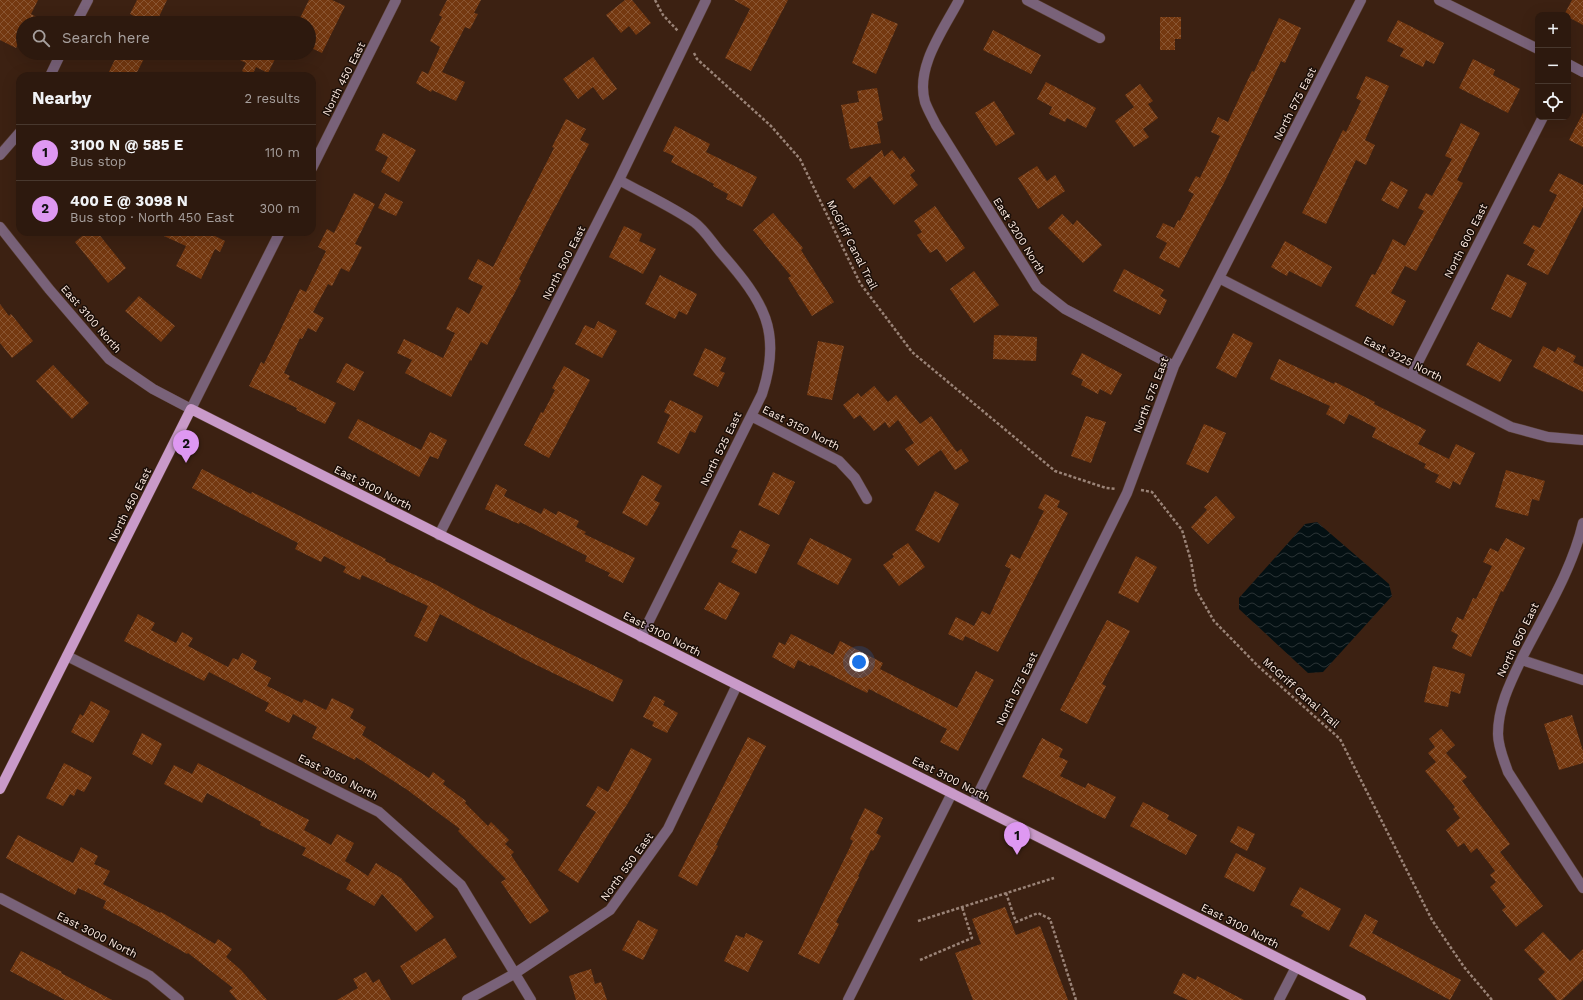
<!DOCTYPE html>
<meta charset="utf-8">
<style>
:root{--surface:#2d190e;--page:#39261c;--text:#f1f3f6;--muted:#a7a09e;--line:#48382e;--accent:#de98f2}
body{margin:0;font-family:"Work Sans",sans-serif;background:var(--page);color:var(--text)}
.controls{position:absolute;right:12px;top:12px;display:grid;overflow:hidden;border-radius:8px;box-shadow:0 4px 16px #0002}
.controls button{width:36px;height:36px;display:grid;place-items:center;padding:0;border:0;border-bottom:1px solid var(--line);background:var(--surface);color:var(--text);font:20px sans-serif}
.you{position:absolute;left:859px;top:662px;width:14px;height:14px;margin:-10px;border:3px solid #fff;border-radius:50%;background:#1a73e8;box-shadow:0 0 0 6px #1a73e833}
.badge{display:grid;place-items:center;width:26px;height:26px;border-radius:50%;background:var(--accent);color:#111;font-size:13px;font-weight:700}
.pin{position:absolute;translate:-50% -33px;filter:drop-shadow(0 1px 2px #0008)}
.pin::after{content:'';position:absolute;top:21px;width:14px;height:12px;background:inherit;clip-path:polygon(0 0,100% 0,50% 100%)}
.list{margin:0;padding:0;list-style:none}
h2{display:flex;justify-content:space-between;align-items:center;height:52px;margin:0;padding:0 16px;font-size:17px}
h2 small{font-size:13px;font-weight:400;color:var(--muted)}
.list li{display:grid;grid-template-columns:26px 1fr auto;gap:12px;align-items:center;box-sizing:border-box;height:56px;padding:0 16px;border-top:1px solid var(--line)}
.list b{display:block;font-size:15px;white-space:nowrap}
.list p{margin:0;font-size:13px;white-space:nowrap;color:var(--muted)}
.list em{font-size:13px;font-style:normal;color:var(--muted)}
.icon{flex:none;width:22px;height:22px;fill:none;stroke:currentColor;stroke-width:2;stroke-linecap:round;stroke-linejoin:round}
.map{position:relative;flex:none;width:1583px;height:1000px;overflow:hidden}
.search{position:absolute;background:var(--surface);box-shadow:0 4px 16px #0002;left:16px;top:16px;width:300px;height:44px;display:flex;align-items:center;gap:10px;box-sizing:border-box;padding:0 14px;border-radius:22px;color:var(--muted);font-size:15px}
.panel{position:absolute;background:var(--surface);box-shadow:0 4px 16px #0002;left:16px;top:72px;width:300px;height:164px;border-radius:12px}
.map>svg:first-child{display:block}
</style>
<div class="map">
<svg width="1583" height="1000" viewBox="0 0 1583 1000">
<defs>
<pattern id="water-waves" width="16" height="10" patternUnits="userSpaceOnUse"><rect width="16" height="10" fill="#041013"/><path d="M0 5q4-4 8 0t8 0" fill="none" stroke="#2a3335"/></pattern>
<pattern id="building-cross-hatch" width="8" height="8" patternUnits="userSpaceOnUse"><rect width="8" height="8" fill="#743810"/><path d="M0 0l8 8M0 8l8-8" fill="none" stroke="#895532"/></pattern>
</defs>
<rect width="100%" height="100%" fill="#3c2112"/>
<!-- water -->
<path fill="url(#water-waves)" d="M 1317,522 L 1389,584 L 1392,596 L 1323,672 L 1308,673 L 1239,609 L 1239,598 L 1305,524 Z"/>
<!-- building -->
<path fill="url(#building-cross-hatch)" d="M 0,0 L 38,0 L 31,14 L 48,23 L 23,23 L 23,35 L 16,48 L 0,40 Z
M 137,0 L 167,0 L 156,23 L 148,23 L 130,14 Z
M 309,0 L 332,0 L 345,6 L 322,53 L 309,47 L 309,23 L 300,18 Z
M 447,0 L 481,0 L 474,13 L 478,14 L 470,29 L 465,27 L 442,72 L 465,82 L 456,101 L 432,90 L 431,92 L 416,83 L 422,71 L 428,74 L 440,47 L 430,41 L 442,17 L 439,15 Z
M 625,0 L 632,0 L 651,23 L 636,35 L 629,26 L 621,33 L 606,15 Z
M 734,0 L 788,0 L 751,71 L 725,58 L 750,9 Z
M 1572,0 L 1583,0 L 1583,25 L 1568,17 L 1568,15 L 1564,15 Z
M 872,13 L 898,24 L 876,74 L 852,63 Z
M 1160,17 L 1181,17 L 1181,39 L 1175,39 L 1175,50 L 1160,50 Z
M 1279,18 L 1301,28 L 1285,63 L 1281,61 L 1225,181 L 1179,268 L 1159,258 L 1167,243 L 1156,237 L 1163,223 L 1174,228 L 1178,220 L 1180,221 L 1194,194 L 1188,191 L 1196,176 L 1200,178 L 1220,136 L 1211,132 L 1218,117 L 1228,122 L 1252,71 L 1254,72 Z
M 1398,20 L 1444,43 L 1434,64 L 1426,60 L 1423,67 L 1400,56 L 1404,49 L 1387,41 Z
M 993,30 L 1041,55 L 1031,74 L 983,50 Z
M 118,53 L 147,53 L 135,76 L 107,76 Z
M 226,53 L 267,53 L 276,57 L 268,73 L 256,67 L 252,76 L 242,71 L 246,63 Z
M 593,57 L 617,89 L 603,100 L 593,87 L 578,99 L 563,79 Z
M 1473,59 L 1495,70 L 1493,75 L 1520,89 L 1508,113 L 1459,88 Z
M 1366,76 L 1389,86 L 1365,140 L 1375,145 L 1366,165 L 1356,160 L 1326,224 L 1302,213 L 1343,130 L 1346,132 L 1361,101 L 1356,98 Z
M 1046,82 L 1096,108 L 1086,128 L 1067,118 L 1065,122 L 1049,114 L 1052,107 L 1037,99 Z
M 1140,84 L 1153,101 L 1148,104 L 1158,118 L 1143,129 L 1149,137 L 1134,147 L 1115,121 L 1134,107 L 1125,95 Z
M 877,88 L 883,120 L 877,122 L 881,143 L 850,149 L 841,105 L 859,102 L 857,91 Z
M 994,101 L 1015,134 L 996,146 L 975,113 Z
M 1583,113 L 1583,147 L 1569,140 Z
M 566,119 L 586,129 L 580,140 L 589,144 L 547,223 L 519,279 L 521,281 L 487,345 L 481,342 L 471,361 L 470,360 L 451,397 L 405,373 L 412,360 L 397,353 L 404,339 L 443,358 L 455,333 L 446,329 L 457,307 L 469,314 L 483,286 L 468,279 L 478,259 L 493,267 L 554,148 L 552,147 Z
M 1461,123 L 1480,133 L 1457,180 L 1463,183 L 1416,271 L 1405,266 L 1391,293 L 1406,301 L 1393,326 L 1355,306 L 1372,274 L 1375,275 L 1393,239 L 1405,246 L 1424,211 L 1418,208 L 1426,193 L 1432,196 L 1452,159 L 1445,156 Z
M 675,126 L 710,144 L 706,152 L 757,177 L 742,207 L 726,199 L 728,194 L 713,186 L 714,184 L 671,162 L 674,156 L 663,151 Z
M 383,133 L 416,150 L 399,182 L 381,172 L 388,157 L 375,150 Z
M 882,150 L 884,157 L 892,150 L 900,160 L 904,156 L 915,171 L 910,175 L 918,185 L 894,205 L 870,176 L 854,189 L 846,179 Z
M 1037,166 L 1047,181 L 1055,175 L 1065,191 L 1038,209 L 1018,178 Z
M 1559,173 L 1583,185 L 1583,207 L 1548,275 L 1527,265 L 1535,250 L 1523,243 L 1533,225 L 1540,228 L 1557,195 L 1549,191 Z
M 1391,181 L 1408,190 L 1398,209 L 1381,200 Z
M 354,193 L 375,204 L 355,244 L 362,247 L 349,272 L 341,268 L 332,286 L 328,284 L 313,312 L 324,318 L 316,332 L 308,328 L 302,339 L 300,338 L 284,373 L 290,376 L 288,379 L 336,403 L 325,424 L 296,410 L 297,408 L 249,386 L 261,362 L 264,364 L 300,289 L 306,292 L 326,251 L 318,247 L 327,229 L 334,233 Z
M 385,193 L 403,202 L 396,216 L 378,208 Z
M 935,206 L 965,248 L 946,262 L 937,249 L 930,253 L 917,235 L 922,232 L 914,221 Z
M 773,213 L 803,248 L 801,250 L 834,302 L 812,316 L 788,278 L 791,276 L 753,230 Z
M 1062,214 L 1073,225 L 1077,220 L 1102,245 L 1083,263 L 1048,228 Z
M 624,226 L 642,234 L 639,241 L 656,249 L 643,274 L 609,257 Z
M 87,232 L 97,232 L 126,268 L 108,283 L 75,242 Z
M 155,232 L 207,232 L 225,241 L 220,252 L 215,249 L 201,279 L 176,266 L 186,246 Z
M 1285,241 L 1332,267 L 1321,287 L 1289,271 L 1287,276 L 1271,267 Z
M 1124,269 L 1164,290 L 1160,296 L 1167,300 L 1160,315 L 1113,291 Z
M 974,271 L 999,305 L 974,323 L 950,289 Z
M 1507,274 L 1527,283 L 1511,318 L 1491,309 Z
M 660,275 L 697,294 L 687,315 L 679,311 L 675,319 L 645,304 Z
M 139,296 L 175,326 L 161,342 L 125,311 Z
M 0,304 L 9,316 L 11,314 L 33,341 L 12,358 L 0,343 Z
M 598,321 L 617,331 L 602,358 L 575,344 L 585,325 L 594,329 Z
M 1233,333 L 1253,343 L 1236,378 L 1216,368 Z
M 994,335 L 1037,337 L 1036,361 L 993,359 Z
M 818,341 L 844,346 L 832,400 L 807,395 Z
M 1478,342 L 1512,360 L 1500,382 L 1466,365 Z
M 1543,346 L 1555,352 L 1558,347 L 1576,356 L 1573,362 L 1583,367 L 1583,392 L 1533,367 Z
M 705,348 L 726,358 L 720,371 L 725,373 L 718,387 L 693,375 Z
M 1082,353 L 1122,374 L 1111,395 L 1100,389 L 1098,394 L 1081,385 L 1083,380 L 1071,374 Z
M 1279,359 L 1334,384 L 1335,382 L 1375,402 L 1374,404 L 1426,430 L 1418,444 L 1449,459 L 1456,444 L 1475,453 L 1460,485 L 1453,481 L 1450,489 L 1435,482 L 1439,475 L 1424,468 L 1426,464 L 1372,437 L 1376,428 L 1349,414 L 1344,424 L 1326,414 L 1330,406 L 1270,379 Z
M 346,363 L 364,372 L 354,391 L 336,382 Z
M 53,365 L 89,403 L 72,419 L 36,381 Z
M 564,366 L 590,380 L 549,458 L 524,445 L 541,412 L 543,413 L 555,390 L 552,388 Z
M 874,386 L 888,402 L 896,395 L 920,424 L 931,416 L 957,452 L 961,449 L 969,461 L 955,470 L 941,450 L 918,466 L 905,449 L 914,443 L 898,420 L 889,428 L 885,422 L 874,431 L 860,415 L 854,419 L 843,405 L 858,393 L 861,397 Z
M 670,400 L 703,416 L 695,433 L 690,431 L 679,454 L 657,443 L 670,415 L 664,412 Z
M 1086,416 L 1106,422 L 1091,463 L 1071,456 Z
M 358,419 L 421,450 L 430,432 L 447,440 L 438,459 L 430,456 L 419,477 L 348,438 Z
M 1204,424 L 1226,433 L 1208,473 L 1186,464 Z
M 202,469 L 251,494 L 252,492 L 386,559 L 385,561 L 435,584 L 480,609 L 623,680 L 613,702 L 526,660 L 440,614 L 427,642 L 414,636 L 428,606 L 362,575 L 360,580 L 343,572 L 346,567 L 324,556 L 321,562 L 295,549 L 298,543 L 192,488 Z
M 1506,470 L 1545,481 L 1539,501 L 1532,499 L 1528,516 L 1495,507 Z
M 773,472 L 795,482 L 779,515 L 758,505 Z
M 642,475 L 662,486 L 654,500 L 660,503 L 647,526 L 622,513 Z
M 496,484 L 507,490 L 504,496 L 541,514 L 544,508 L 556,515 L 558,511 L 579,521 L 576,527 L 586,532 L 584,534 L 635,558 L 623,583 L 608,576 L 610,573 L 585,561 L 587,556 L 520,522 L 519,524 L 485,509 Z
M 935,491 L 959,504 L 939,543 L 915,530 Z
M 1045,494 L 1060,501 L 1057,507 L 1068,513 L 998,652 L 965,636 L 963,641 L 948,634 L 956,617 L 974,626 L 982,611 L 990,615 L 1011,569 L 1005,566 L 1011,554 L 1020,559 L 1044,511 L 1038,508 Z
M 1216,496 L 1235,517 L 1208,544 L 1191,527 L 1207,510 L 1204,507 Z
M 740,530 L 770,545 L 756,574 L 731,562 L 738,550 L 731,547 Z
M 810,538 L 852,559 L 838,585 L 797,564 Z
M 1506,538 L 1525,548 L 1503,592 L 1501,591 L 1471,657 L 1452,648 L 1458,635 L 1451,631 L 1457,617 L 1463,620 L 1473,598 L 1476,599 L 1492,566 L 1483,562 L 1490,548 L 1498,552 Z
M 908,543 L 925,567 L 899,586 L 883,565 L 894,557 L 892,554 Z
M 1136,556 L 1157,567 L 1138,603 L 1118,593 Z
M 719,582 L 740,593 L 726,620 L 704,609 Z
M 138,614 L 155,623 L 151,630 L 176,643 L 182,632 L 193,638 L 188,646 L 228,667 L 233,658 L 238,660 L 242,653 L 257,661 L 253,669 L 271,678 L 267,686 L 302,703 L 304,699 L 326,710 L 332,698 L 354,709 L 350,718 L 366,727 L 362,735 L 429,778 L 433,772 L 445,781 L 443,784 L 466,801 L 465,803 L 488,826 L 491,822 L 509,840 L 505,844 L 514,852 L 511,855 L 549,911 L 530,924 L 501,882 L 506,879 L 458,831 L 460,829 L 406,789 L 356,757 L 355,760 L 312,738 L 317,727 L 293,714 L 289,723 L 265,711 L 269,703 L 209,672 L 204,681 L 124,641 Z
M 1107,620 L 1130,631 L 1102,684 L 1106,686 L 1087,724 L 1060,710 Z
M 791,634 L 833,655 L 840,641 L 883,663 L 880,669 L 957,708 L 976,671 L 994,680 L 958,751 L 940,742 L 947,729 L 869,689 L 867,693 L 811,665 L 810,666 L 798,660 L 794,669 L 772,657 L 779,642 L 785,645 Z
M 1433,666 L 1465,674 L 1460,694 L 1451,691 L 1448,707 L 1424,702 Z
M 654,696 L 665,701 L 663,705 L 678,713 L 667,733 L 652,726 L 654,722 L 643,717 Z
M 91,701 L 110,711 L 93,743 L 71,732 L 80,714 L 83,716 Z
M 1572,715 L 1583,751 L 1583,763 L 1559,770 L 1544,724 Z
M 1441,729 L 1455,745 L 1446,753 L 1467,777 L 1462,781 L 1510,844 L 1500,852 L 1543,906 L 1516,927 L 1502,910 L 1506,907 L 1490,887 L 1496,882 L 1490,875 L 1495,871 L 1477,848 L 1471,853 L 1464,843 L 1458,847 L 1446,830 L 1460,818 L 1453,809 L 1455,807 L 1425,771 L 1436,762 L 1428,753 L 1435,747 L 1429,739 Z
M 142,733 L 162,744 L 152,765 L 132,754 Z
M 748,737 L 766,746 L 716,845 L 718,846 L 697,886 L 678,876 Z
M 1042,738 L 1063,749 L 1059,757 L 1068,761 L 1060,776 L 1085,788 L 1088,783 L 1116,797 L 1105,819 L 1022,777 Z
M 631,748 L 652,759 L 631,798 L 578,883 L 558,870 L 596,812 L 586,806 L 598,786 L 608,792 Z
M 64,763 L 92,777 L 84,792 L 77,789 L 74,796 L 70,794 L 63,806 L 46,798 Z
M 198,763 L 309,820 L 304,830 L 331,845 L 337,834 L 354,843 L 345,861 L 368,876 L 376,863 L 401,878 L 434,917 L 416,932 L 382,894 L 374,906 L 346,889 L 351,880 L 302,855 L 306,848 L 260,825 L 261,822 L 207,793 L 202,803 L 164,784 L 174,765 L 192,774 Z
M 1143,802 L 1169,815 L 1167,819 L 1197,835 L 1186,855 L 1130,826 Z
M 865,808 L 883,818 L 876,833 L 881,836 L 873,851 L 871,850 L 858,876 L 859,877 L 836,922 L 839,924 L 819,964 L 798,954 L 853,841 L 850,839 Z
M 1238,826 L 1255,834 L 1247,851 L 1230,842 Z
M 18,835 L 73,863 L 81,847 L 98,856 L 94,864 L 110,871 L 103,884 L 160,913 L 161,912 L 215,944 L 218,939 L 232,949 L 226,957 L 241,970 L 267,1000 L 237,1000 L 229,991 L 233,988 L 188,953 L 187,954 L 138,926 L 103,908 L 106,901 L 78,888 L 75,895 L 6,858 Z
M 1236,853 L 1266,868 L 1254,892 L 1224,877 Z
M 1300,887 L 1341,909 L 1329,931 L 1301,916 L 1304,912 L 1290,905 Z
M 1005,907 L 1016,935 L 1040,926 L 1068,1000 L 973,1000 L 955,953 L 981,944 L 972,919 Z
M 1365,914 L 1378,921 L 1372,933 L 1461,980 L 1450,1000 L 1349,946 Z
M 638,920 L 658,930 L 643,960 L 622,950 Z
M 1543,932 L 1570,961 L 1583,949 L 1583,980 L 1562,1000 L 1557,1000 L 1538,979 L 1545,972 L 1524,950 Z
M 746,933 L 763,941 L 748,972 L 724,961 L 736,935 L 744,938 Z
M 445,938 L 457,957 L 412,985 L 400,966 Z
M 21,951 L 62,972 L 61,973 L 112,1000 L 65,1000 L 10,971 Z
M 591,969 L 595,984 L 601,982 L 607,1000 L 576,1000 L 569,976 Z
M 366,972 L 373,983 L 379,979 L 391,1000 L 337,1000 L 358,988 L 353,979 Z
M 1183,973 L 1196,980 L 1197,976 L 1244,1000 L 1188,1000 L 1173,993 Z"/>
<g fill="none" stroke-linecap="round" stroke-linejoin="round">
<!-- minor casing -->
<g stroke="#573d2f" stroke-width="11">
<path id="minor" d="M 959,0 C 944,29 915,67 925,102 C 928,110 932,117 936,125 L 1037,287 L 1065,309 L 1174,366
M 1027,0 L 1100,38
M 1439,0 L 1538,49
M 76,23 L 88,0
M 1568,64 L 1583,72
M 50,76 L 61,53
M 0,155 L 20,132
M 312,168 L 396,0
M 619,180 C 644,194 671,206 694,222 C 705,230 713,244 722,254 C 763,301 783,331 762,394 L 641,637
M 0,227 L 49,289 L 109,359 L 153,389 L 191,409 L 280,232
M 1219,278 L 1511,427 L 1548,437 L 1583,440
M 1411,376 L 1543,117
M 751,416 L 839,461 L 855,478 L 867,499
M 1583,523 C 1572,570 1545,613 1523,656 C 1511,681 1498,706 1498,734 C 1498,747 1504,760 1508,772 L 1583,888
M 439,535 L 619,180 L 706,0
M 67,656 L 379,812 L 461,885 L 531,1000
M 1522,660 L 1583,680
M 973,804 L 1127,493 L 1174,366 L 1361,0
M 0,898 L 150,976 L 179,1000
M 467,1000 L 514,974 L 610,910 L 668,829 L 737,685
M 848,1000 L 952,793
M 1279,1000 L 1296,967"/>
</g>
<!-- major casing -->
<g stroke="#573d2f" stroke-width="11">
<path id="major" d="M 0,789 L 191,409 L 1361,1000"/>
</g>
<!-- path -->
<path stroke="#9a8377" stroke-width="2.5" stroke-dasharray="3 2" stroke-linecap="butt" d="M 655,0 L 663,15 L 678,31
M 694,53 L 697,59 L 771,126 L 800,159 L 860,283 L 912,352 L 1055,471 L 1106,488 L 1116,489
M 1141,490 L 1152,492 L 1182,530 L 1191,561 L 1196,590 L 1214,621 L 1258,666 L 1340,739 L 1432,920 L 1464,967 L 1492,1000
M 1006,893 L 1016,922 L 1038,913 L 1050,919 L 1076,1000
M 918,921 L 1054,878
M 920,960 L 972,938 L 962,907"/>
<!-- minor -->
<use href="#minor" stroke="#796279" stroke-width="10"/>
<!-- major -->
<use href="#major" stroke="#c99ac9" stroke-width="10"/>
</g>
<g text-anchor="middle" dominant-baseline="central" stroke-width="3" stroke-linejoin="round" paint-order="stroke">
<!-- street labels -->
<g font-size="11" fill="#ffece2" stroke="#1a0e08">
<text transform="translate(344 79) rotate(-63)">North 450 East</text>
<text transform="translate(1295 104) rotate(-63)">North 575 East</text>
<text transform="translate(1019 236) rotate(58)">East 3200 North</text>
<text transform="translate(1466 241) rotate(-63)">North 600 East</text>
<text transform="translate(852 245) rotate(63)">McGriff Canal Trail</text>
<text transform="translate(564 263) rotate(-63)">North 500 East</text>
<text transform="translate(91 319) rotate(49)">East 3100 North</text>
<text transform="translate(1403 359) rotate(27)">East 3225 North</text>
<text transform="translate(1151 395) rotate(-69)">North 575 East</text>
<text transform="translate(801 428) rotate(27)">East 3150 North</text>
<text transform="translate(721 449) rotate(-64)">North 525 East</text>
<text transform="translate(373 488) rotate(27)">East 3100 North</text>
<text transform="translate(130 505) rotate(-63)">North 450 East</text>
<text transform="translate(662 634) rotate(27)">East 3100 North</text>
<text transform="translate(1518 640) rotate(-64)">North 650 East</text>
<text transform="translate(1017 689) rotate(-64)">North 575 East</text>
<text transform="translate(1301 693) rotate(42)">McGriff Canal Trail</text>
<text transform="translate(338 777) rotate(27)">East 3050 North</text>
<text transform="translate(951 779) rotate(27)">East 3100 North</text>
<text transform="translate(627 867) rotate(-54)">North 550 East</text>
<text transform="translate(1240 926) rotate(27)">East 3100 North</text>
<text transform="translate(97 935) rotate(27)">East 3000 North</text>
</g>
</g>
</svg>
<div class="controls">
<button>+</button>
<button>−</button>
<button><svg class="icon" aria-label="locate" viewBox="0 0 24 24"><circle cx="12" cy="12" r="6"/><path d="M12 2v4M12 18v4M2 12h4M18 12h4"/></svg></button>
</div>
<div class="you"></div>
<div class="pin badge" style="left:1017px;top:855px">1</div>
<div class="pin badge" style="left:186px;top:463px">2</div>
<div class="search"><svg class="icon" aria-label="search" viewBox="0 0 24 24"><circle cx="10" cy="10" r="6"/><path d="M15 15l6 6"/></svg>Search here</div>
<section class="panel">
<h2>Nearby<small>2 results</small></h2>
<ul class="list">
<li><span class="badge">1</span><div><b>3100 N @ 585 E</b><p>Bus stop</p></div><em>110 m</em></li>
<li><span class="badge">2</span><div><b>400 E @ 3098 N</b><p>Bus stop · North 450 East</p></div><em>300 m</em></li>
</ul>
</section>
</div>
